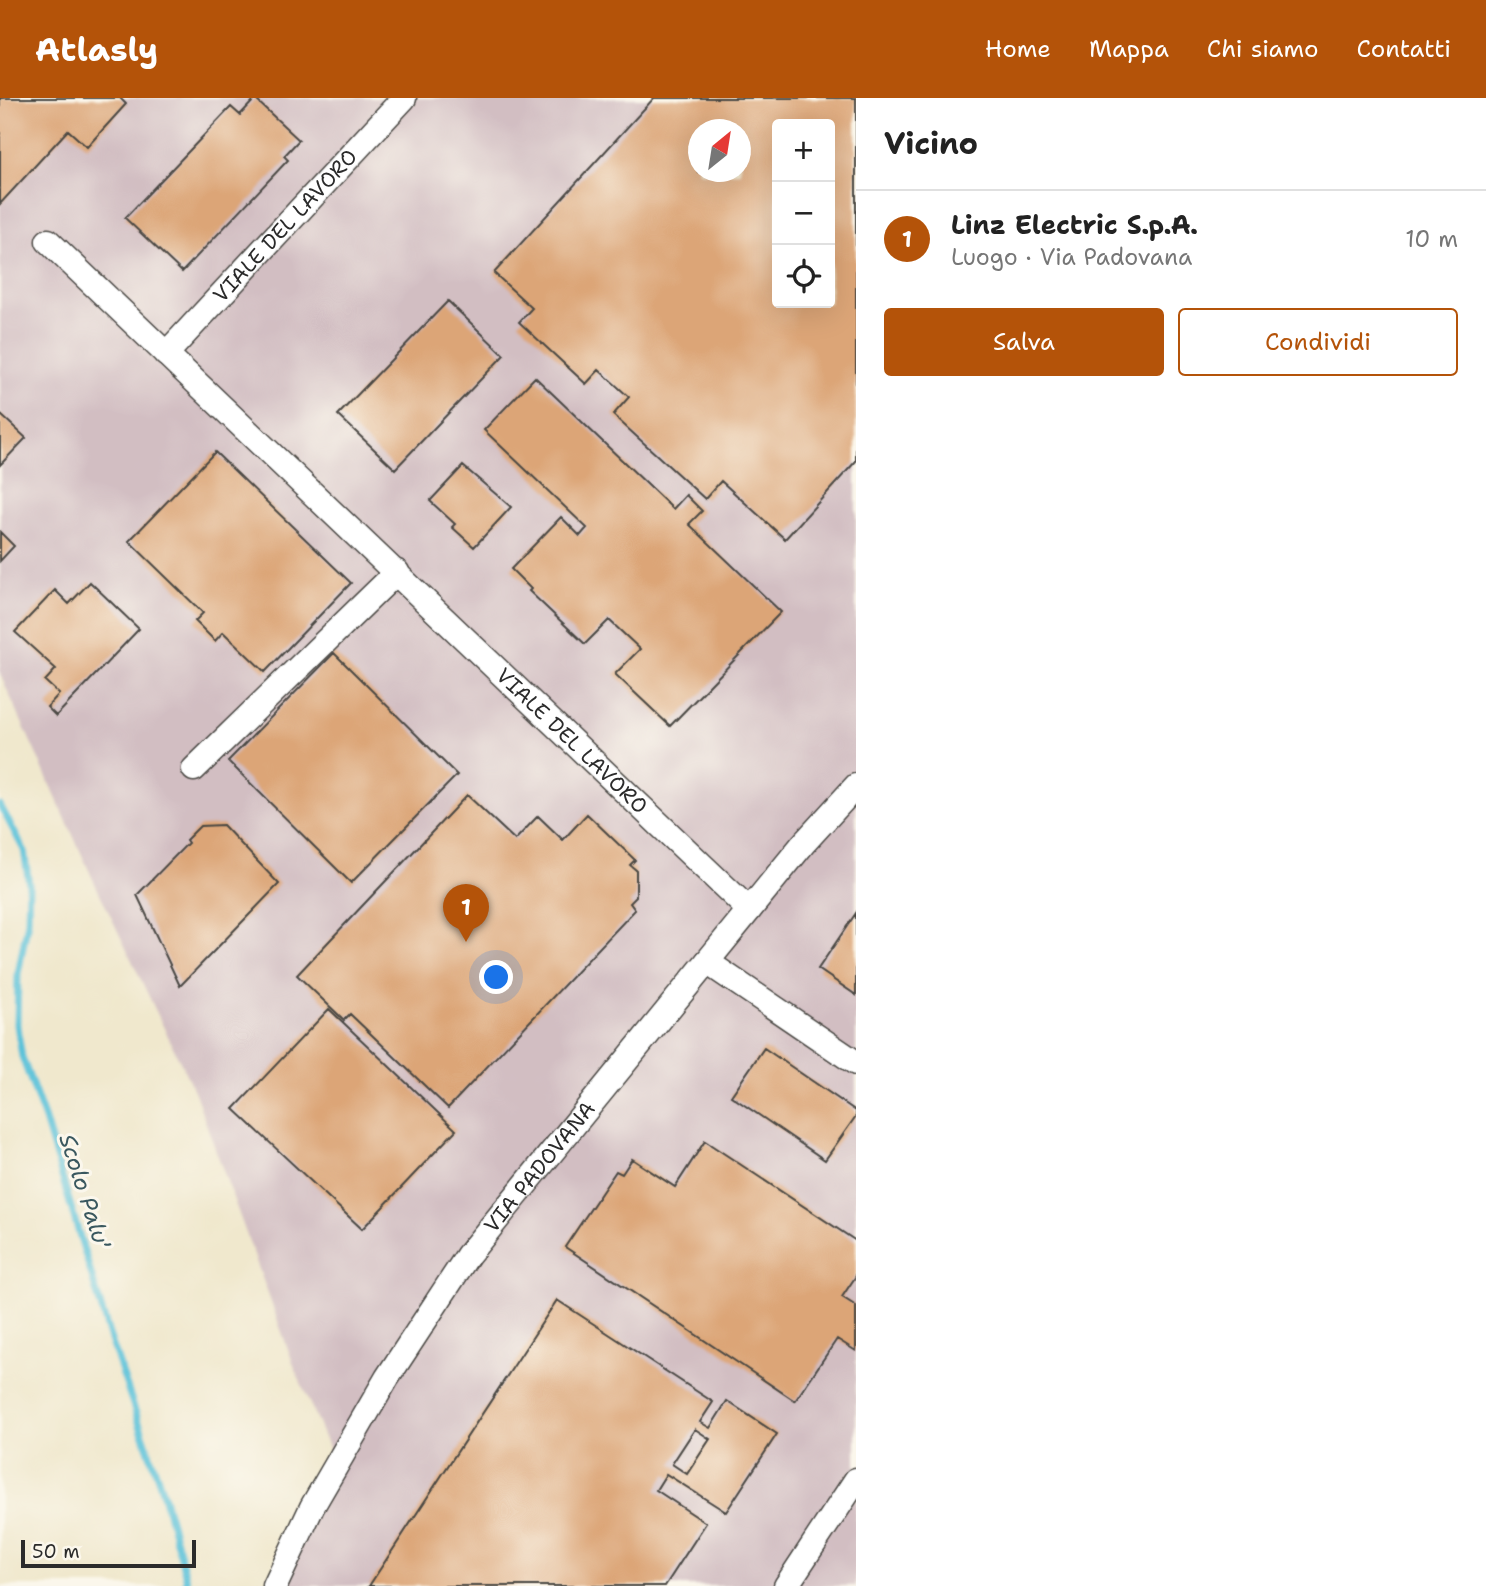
<!DOCTYPE html>
<html lang="it">
<meta charset="utf-8">
<style>
:root{--surface:#fff;--page:#f2f2f2;--text:#222;--muted:#767676;--line:#e0e0e0;--accent:#b45309}
body{margin:0;font-family:"Shantell Sans",sans-serif;background:var(--page);color:var(--text)}
.controls{position:absolute;right:21px;top:21px;display:grid;overflow:hidden;border-radius:7px;box-shadow:0 7px 28px #0002}
.controls button{width:63px;height:63px;display:grid;place-items:center;padding:0;border:0;border-bottom:2px solid var(--line);background:var(--surface);color:var(--text);font:35px sans-serif}
.compass{position:absolute;left:688px;top:21px;width:63px;height:63px;border-radius:50%;background:var(--surface);box-shadow:0 7px 28px #0002;rotate:30deg}
.scale{position:absolute;left:21px;bottom:18px;width:175px;box-sizing:border-box;padding-left:7px;border:4px solid #2b2b2b;border-top:0;font-size:19px;line-height:24px;white-space:nowrap;color:#2b2b2b;-webkit-text-stroke:5px #fbf7ec;paint-order:stroke}
.you{position:absolute;left:497px;top:880px;width:24px;height:24px;margin:-18px;border:5px solid #fff;border-radius:50%;background:#1a73e8;box-shadow:0 0 0 10px #1a73e833}
.badge{display:grid;place-items:center;width:46px;height:46px;border-radius:50%;background:var(--accent);color:#fff;font-size:23px;font-weight:700}
.pin{position:absolute;translate:-50% -58px;filter:drop-shadow(0 2px 4px #0008)}
.pin::after{content:'';position:absolute;top:37px;width:24px;height:21px;background:inherit;clip-path:polygon(0 0,100% 0,50% 100%)}
.list{margin:0;padding:0;list-style:none}
h2{display:flex;justify-content:space-between;align-items:center;height:91px;margin:0;padding:0 28px;font-size:30px}
h2 small{font-size:23px;font-weight:400;color:var(--muted)}
.list li{display:grid;grid-template-columns:46px 1fr auto;gap:21px;align-items:center;box-sizing:border-box;height:98px;padding:0 28px;border-top:2px solid var(--line)}
.list b{display:block;font-size:26px;white-space:nowrap}
.list p{margin:0;font-size:23px;white-space:nowrap;color:var(--muted)}
.list em{font-size:23px;font-style:normal;color:var(--muted)}
.actions{display:flex;gap:14px;padding:21px 28px}
.actions a{flex:1;padding:16px 0;border:2px solid var(--accent);border-radius:7px;text-align:center;font-size:24px;color:var(--accent)}
.actions .main{background:var(--accent);color:#fff}
.icon{flex:none;width:38px;height:38px;fill:none;stroke:currentColor;stroke-width:2;stroke-linecap:round;stroke-linejoin:round}
.map{position:relative;flex:none;width:856px;height:1488px;overflow:hidden}
header{display:flex;align-items:center;gap:42px;box-sizing:border-box;height:98px;padding:0 35px;background:var(--accent);color:#fff}
header strong{font-size:33px}
nav{display:flex;gap:38px;margin-inline-start:auto;font-size:24px}
main{display:flex}
aside{flex:1;background:var(--surface)}
.map>svg:first-child{display:block}
</style>
<header>
<strong>Atlasly</strong>
<nav><a>Home</a><a>Mappa</a><a>Chi siamo</a><a>Contatti</a></nav>
</header>
<main>
<div class="map">
<svg width="856" height="1488" viewBox="0 0 856 1488">
<rect width="100%" height="100%" fill="#fbf7ec"/>
<filter id="ink" filterUnits="userSpaceOnUse"><feTurbulence type="fractalNoise" baseFrequency=".0143" numOctaves="2"/><feDisplacementMap in="SourceGraphic" scale="14" xChannelSelector="R" yChannelSelector="G"/><feConvolveMatrix kernelMatrix="1 2 1 2 8 2 1 2 1" color-interpolation-filters="sRGB"/></filter>
<filter id="wash" filterUnits="userSpaceOnUse"><feTurbulence type="fractalNoise" baseFrequency=".00686" numOctaves="4" result="noise"/><feDisplacementMap in="SourceGraphic" scale="28" xChannelSelector="R" yChannelSelector="G"/><feGaussianBlur stdDeviation="1.57" result="paint"/><feColorMatrix in="noise" values="0 0 0 0 0 0 0 0 0 0 0 0 0 0 0 0 0 1.4 0 .05"/><feComposite in="paint" operator="in"/></filter>
<g filter="url(#wash)">
<rect width="100%" height="100%" fill="#f0e8cd"/>
<!-- industrial -->
<path fill="#d2bec2" fill-rule="evenodd" d="M 0,0 L 856,0 L 856,1488 L 275,1488 L 336,1368 L 296,1273 L 195,995 L 92,779 L 0,576 ZM 777,26 L 830,26 L 830,205 L 777,205 ZM 698,32 L 740,32 L 740,74 L 698,74 Z"/>
<g fill="none" stroke-linecap="round" stroke-linejoin="round">
<!-- stream -->
<path stroke="#5cc2d9" stroke-width="7" d="M 0,707 L 24,752 L 29,786 L 28,823 L 18,876 L 17,927 L 22,959 L 45,1022 L 109,1236 L 160,1386 L 187,1482 L 185,1488"/>
</g>
<g id="blocks">
<!-- building -->
<path fill="#dca577" fill-rule="evenodd" d="M 0,0 L 120,0 L 126,6 L 87,49 L 68,32 L 0,106 Z
M 654,0 L 856,0 L 856,363 L 785,441 L 721,383 L 705,401 L 613,317 L 629,299 L 599,272 L 586,286 L 519,224 L 532,210 L 494,175 ZM 777,26 L 830,26 L 830,205 L 777,205 ZM 698,32 L 740,32 L 740,74 L 698,74 Z
M 255,1 L 299,42 L 284,58 L 288,62 L 182,174 L 125,120 L 231,9 L 240,17 Z
M 448,203 L 504,257 L 395,371 L 338,317 Z
M 535,279 L 673,411 L 686,397 L 702,413 L 689,426 L 781,514 L 670,628 L 615,576 L 640,551 L 609,522 L 585,546 L 529,493 L 531,491 L 511,471 L 561,419 L 580,438 L 587,430 L 484,332 Z
M 0,316 L 26,340 L 0,367 Z
M 215,354 L 351,485 L 265,574 L 223,534 L 215,543 L 195,523 L 203,515 L 129,443 Z
M 463,368 L 511,409 L 474,449 L 452,429 L 455,426 L 430,403 Z
M 0,434 L 14,448 L 0,463 Z
M 90,484 L 139,531 L 56,618 L 47,609 L 59,596 L 45,583 L 56,571 L 15,534 L 55,492 L 69,506 Z
M 334,555 L 457,677 L 351,785 L 228,663 Z
M 467,697 L 515,742 L 538,718 L 563,742 L 587,716 L 635,762 L 630,767 L 636,772 L 636,799 L 630,805 L 635,812 L 448,1010 L 350,916 L 344,922 L 297,877 Z
M 223,727 L 279,786 L 180,888 L 137,797 L 188,745 L 186,742 L 200,728 Z
M 856,815 L 856,897 L 818,871 Z
M 329,911 L 456,1032 L 362,1131 L 234,1011 Z
M 764,950 L 856,1013 L 856,1018 L 825,1062 L 731,998 Z
M 705,1043 L 856,1143 L 856,1178 L 842,1199 L 856,1208 L 856,1253 L 837,1241 L 795,1303 L 565,1149 L 616,1073 L 622,1076 L 632,1061 L 675,1089 Z
M 557,1202 L 713,1304 L 700,1324 L 710,1330 L 727,1303 L 777,1336 L 726,1414 L 666,1376 L 656,1392 L 706,1425 L 665,1488 L 369,1488 ZM 695,1331 L 710,1341 L 687,1376 L 672,1366 Z"/>
</g>
</g>
<g filter="url(#ink)">
<use href="#blocks" fill-opacity="0" stroke="#494743" stroke-width="2"/>
<g fill="none" stroke-linecap="round" stroke-linejoin="round">
<!-- minor casing -->
<g stroke="#494743" stroke-width="27">
<g id="minor">
<path id="s1" d="M 48,143 L 749,812"/>
<path id="s2" d="M 166,256 L 404,0"/>
<path d="M 194,671 L 397,474"/>
<path d="M 707,864 L 856,965"/>
<path id="s3" d="M 275,1488 L 312,1409 L 387,1280 L 468,1157 L 803,746 L 856,688"/>
<path d="M 786,1488 L 856,1382"/>
</g>
</g>
<!-- minor -->
<use href="#minor" stroke="#fff" stroke-width="24"/>
</g>
</g>
<g text-anchor="middle" dominant-baseline="central" stroke-width="6" stroke-linejoin="round" paint-order="stroke">
<!-- street labels -->
<g font-size="21" fill="#2b2b2b" stroke="#fbf7ec">
<text stroke="none"><textPath href="#s2" startOffset="175">VIALE DEL LAVORO</textPath></text>
<text stroke="none"><textPath href="#s1" startOffset="724">VIALE DEL LAVORO</textPath></text>
<text stroke="none"><textPath href="#s3" startOffset="497">VIA PADOVANA</textPath></text>
</g>
<!-- water labels -->
<g font-size="23" font-style="italic" fill="#3a585f" stroke="#fbf7ec">
<text transform="translate(85 1093) rotate(72)">Scolo Palu'</text>
</g>
</g>
</svg>
<div class="controls">
<button>+</button>
<button>−</button>
<button><svg class="icon" aria-label="locate" viewBox="0 0 24 24"><circle cx="12" cy="12" r="6"/><path d="M12 2v4M12 18v4M2 12h4M18 12h4"/></svg></button>
</div>
<svg class="compass" viewBox="-18 -18 36 36"><path d="M0-13l5 13h-10z" fill="#e53935"/><path d="M0 13l5-13h-10z" fill="#767676"/></svg>
<div class="scale">50 m</div>
<div class="you"></div>
<div class="pin badge" style="left:466px;top:844px">1</div>
</div>
<aside>
<h2>Vicino<small></small></h2>
<ul class="list">
<li><span class="badge">1</span><div><b>Linz Electric S.p.A.</b><p>Luogo · Via Padovana</p></div><em>10 m</em></li>
</ul>
<div class="actions"><a class="main">Salva</a><a>Condividi</a></div>
</aside>
</main>
